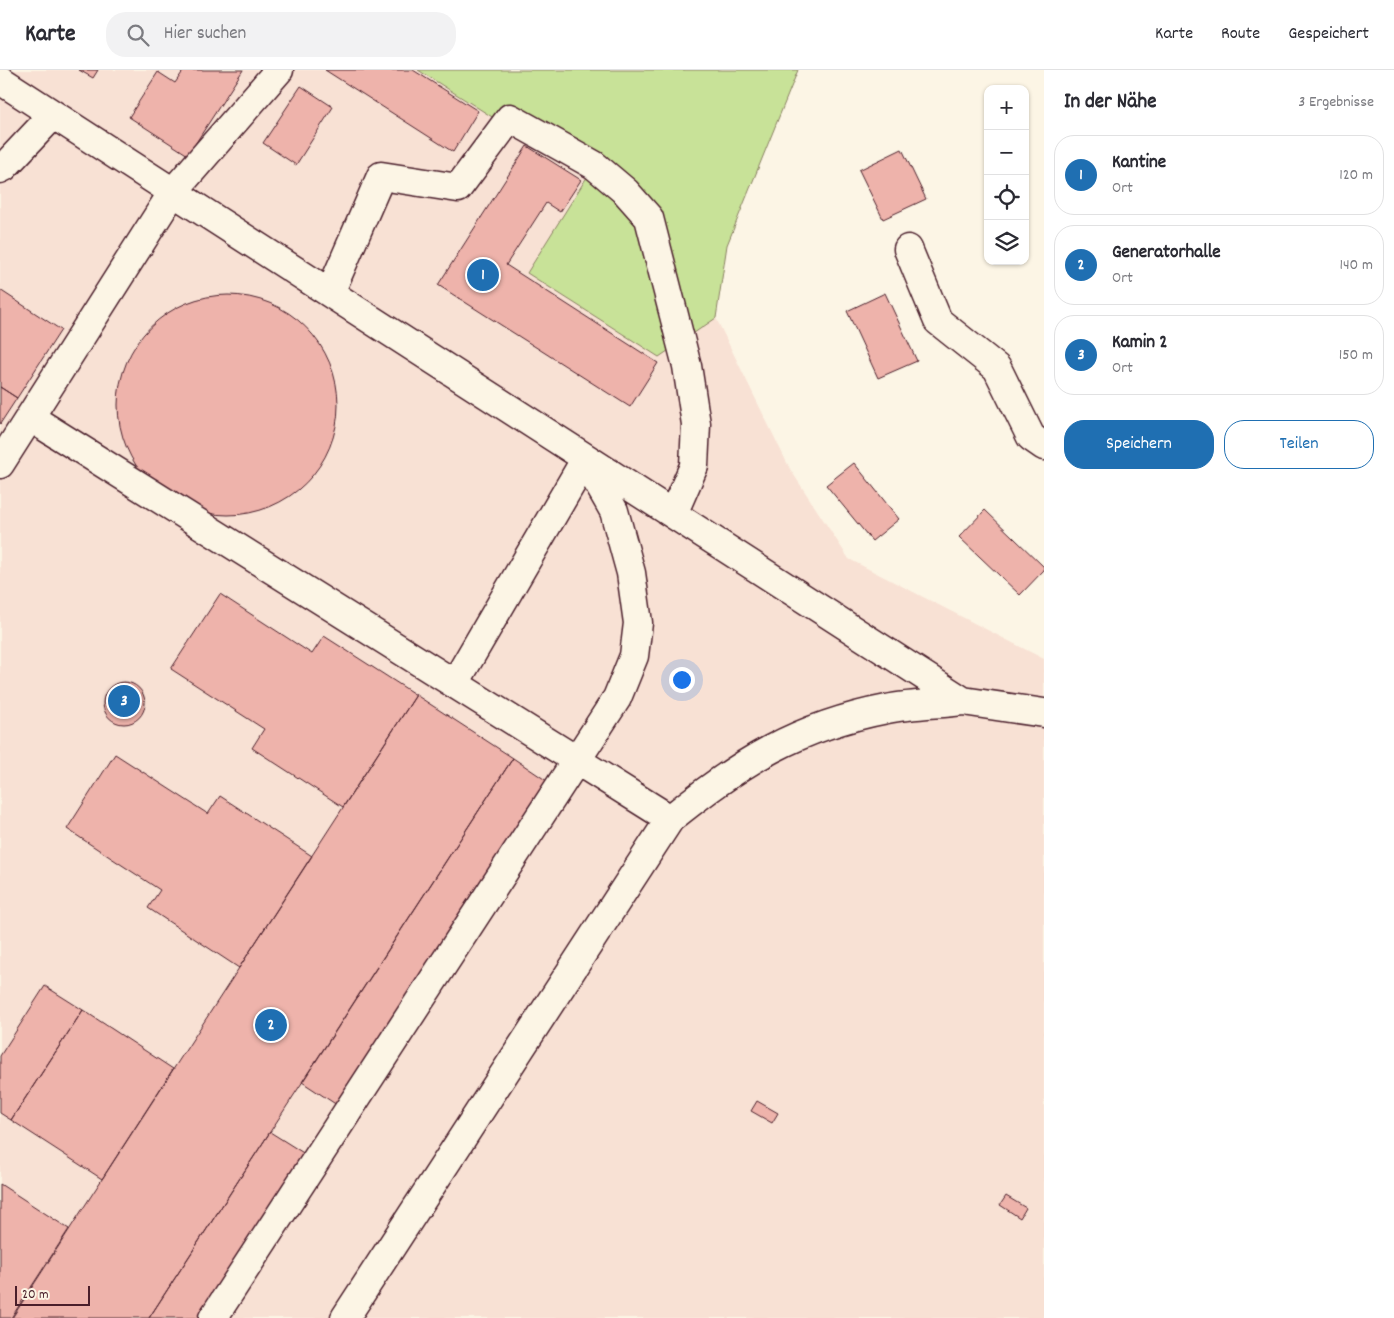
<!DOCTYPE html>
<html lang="de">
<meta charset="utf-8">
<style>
:root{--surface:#fff;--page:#f2f2f3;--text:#2b2b33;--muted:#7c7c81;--line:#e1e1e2;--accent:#1f6fb2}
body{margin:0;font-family:Dekko,sans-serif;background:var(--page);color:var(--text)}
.controls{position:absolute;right:15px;top:15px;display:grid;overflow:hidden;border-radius:10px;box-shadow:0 1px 4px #0004}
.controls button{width:45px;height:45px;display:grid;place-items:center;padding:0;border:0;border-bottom:1px solid var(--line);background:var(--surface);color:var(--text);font:25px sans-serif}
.scale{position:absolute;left:15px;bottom:12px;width:75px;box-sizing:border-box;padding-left:5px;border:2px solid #4a1f2b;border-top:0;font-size:14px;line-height:18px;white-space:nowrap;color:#4a1f2b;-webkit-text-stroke:4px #fcf5e5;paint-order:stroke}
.you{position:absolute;left:681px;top:609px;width:18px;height:18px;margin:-12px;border:4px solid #fff;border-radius:50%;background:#1a73e8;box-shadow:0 0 0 8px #1a73e833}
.badge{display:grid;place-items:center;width:32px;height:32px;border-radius:50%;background:var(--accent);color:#fff;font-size:16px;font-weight:700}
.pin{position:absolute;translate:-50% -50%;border:2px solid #fff;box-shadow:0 1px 5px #0006}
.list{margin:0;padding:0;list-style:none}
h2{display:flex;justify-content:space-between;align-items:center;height:65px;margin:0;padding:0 20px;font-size:21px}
h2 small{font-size:16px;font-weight:400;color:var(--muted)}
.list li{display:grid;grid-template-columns:32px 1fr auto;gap:15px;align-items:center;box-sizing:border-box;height:80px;margin:0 10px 10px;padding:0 10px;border:1px solid var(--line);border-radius:20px}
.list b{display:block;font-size:19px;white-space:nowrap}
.list p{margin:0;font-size:16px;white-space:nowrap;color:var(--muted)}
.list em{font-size:16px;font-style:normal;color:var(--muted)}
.actions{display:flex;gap:10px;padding:15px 20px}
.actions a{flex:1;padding:11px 0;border:1px solid var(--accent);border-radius:20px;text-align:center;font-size:18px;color:var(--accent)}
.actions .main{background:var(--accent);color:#fff}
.icon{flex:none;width:28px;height:28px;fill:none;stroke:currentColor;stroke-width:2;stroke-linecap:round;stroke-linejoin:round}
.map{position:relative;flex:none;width:1044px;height:1248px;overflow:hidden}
header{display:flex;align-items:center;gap:30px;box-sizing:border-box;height:70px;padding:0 25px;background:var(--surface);border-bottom:1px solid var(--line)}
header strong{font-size:24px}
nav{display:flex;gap:28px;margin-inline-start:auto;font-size:18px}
.search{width:350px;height:45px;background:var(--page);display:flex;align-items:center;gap:12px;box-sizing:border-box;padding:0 18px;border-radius:20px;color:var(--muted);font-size:19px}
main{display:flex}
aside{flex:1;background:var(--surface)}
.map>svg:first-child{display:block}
</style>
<header>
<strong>Karte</strong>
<div class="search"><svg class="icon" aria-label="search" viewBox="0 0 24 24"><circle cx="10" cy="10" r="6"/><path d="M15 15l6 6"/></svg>Hier suchen</div>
<nav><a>Karte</a><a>Route</a><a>Gespeichert</a></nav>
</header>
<main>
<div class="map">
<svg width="1044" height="1248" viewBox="0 0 1044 1248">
<rect width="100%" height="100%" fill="#fcf5e5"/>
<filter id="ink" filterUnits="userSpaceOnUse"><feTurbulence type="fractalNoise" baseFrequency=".02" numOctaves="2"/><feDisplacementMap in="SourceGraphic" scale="10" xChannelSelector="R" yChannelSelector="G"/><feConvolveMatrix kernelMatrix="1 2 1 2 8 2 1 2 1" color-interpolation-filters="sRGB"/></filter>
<g filter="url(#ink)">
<!-- built -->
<path fill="#f8e1d4" d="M 0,0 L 798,0 L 727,175 L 716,248 L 790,399 L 849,489 L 1044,589 L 1044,1248 L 0,1248 Z"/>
<!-- green -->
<path fill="#c8e298" stroke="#898062" d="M 418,0 L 798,0 L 727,175 L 716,248 L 659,287 L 527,203 L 587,107 Z"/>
<!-- building -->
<path fill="#eeb3ab" stroke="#4a1f2b" d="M 79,0 L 98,0 L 93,8 Z
M 184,0 L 243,0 L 188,85 L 129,47 L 158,2 L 175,13 Z
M 325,0 L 413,0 L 478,41 L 453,82 Z
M 301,16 L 333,37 L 296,95 L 263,73 Z
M 527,76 L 581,110 L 560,142 L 546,133 L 506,195 L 658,293 L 630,337 L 438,215 Z
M 902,79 L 926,129 L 883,149 L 859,100 Z
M 0,220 L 61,260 L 17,328 L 0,317 Z
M 885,223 L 917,291 L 878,308 L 847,241 Z
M118 335a110 110 0 1 1 220 0a110 110 0 1 1-220 0Z
M 0,317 L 17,328 L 0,354 Z
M 854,393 L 899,449 L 872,471 L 826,415 Z
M 985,440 L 1044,497 L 1044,500 L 1020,525 L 959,467 Z
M 220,524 L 312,584 L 324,566 L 416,625 L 343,737 L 252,678 L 264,659 L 171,599 Z
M103 633a21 21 0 1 1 42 0a21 21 0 1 1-42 0Z
M 416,625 L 513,688 L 270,1062 L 149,1248 L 12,1248 Z
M 115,684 L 208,744 L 220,726 L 312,786 L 239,898 L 148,838 L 160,820 L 67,759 Z
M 513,688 L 547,711 L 337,1035 L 302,1012 Z
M 45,916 L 83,940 L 11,1050 L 0,1043 L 0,986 Z
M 83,940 L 173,999 L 102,1109 L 11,1050 Z
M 757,1031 L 778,1043 L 772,1053 L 751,1041 Z
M 270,1062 L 305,1084 L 199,1248 L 149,1248 Z
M 0,1114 L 69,1159 L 11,1248 L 0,1248 Z
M 1006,1126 L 1026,1138 L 1020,1148 L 1000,1135 Z"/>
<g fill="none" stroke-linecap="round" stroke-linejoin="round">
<!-- minor casing -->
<g stroke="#4a1f2b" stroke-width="31">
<path id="minor" d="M 279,0 L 173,122 L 963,631 L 1044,643
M 0,10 L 173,122 L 0,394
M 0,99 L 4,97 L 53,45
M 908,179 L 938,251 L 997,298 L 1031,367 L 1044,376
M 330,223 L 381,106 L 458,118 L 510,48 L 594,95 L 626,122 L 649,148 L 687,296 L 696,354 L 694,396 L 673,444
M 31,348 L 670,749
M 213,1248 L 617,628 L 634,586 L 638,553 L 631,503 L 614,441 L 585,390 L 455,613
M 345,1248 L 670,749 C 740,692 798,656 887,639 C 912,634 938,634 963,631"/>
</g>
<!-- minor -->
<use href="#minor" stroke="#fcf5e5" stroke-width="28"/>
</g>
</g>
</svg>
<div class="controls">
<button>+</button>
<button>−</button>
<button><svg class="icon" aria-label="locate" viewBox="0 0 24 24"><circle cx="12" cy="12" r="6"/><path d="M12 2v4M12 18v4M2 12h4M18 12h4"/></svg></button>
<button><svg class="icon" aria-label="layers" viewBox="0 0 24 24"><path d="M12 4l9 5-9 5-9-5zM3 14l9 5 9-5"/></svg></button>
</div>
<div class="scale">20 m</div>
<div class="you"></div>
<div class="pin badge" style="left:483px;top:205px">1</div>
<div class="pin badge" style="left:271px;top:955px">2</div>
<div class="pin badge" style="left:124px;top:631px">3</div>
</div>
<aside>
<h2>In der Nähe<small>3 Ergebnisse</small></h2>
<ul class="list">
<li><span class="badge">1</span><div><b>Kantine</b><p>Ort</p></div><em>120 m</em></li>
<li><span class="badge">2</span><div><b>Generatorhalle</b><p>Ort</p></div><em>140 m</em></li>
<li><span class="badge">3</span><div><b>Kamin 2</b><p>Ort</p></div><em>150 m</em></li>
</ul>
<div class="actions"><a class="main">Speichern</a><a>Teilen</a></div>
</aside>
</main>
